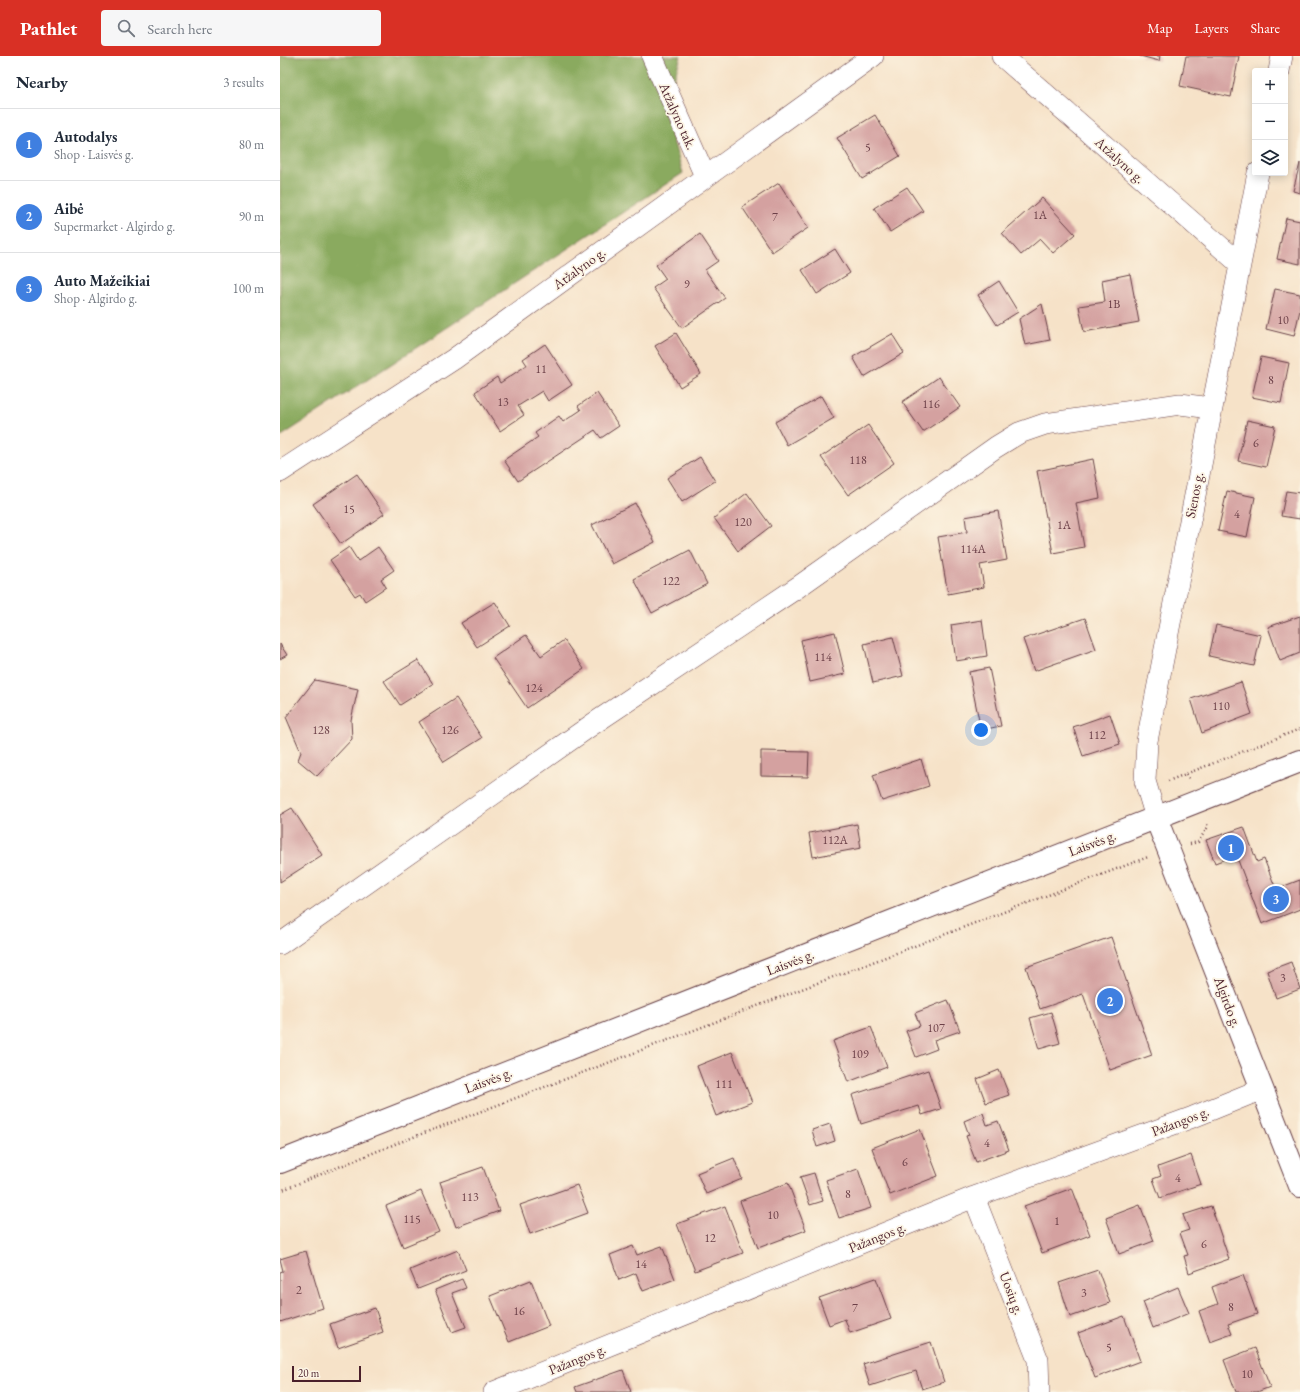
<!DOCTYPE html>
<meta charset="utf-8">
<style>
:root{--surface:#fff;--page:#f6f6f7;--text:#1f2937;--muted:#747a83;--line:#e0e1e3;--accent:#d93025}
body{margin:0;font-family:"EB Garamond",serif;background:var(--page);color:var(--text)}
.controls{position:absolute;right:12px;top:12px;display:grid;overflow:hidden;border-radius:4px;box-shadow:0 2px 10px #0003}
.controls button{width:36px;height:36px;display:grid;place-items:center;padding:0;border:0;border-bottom:1px solid var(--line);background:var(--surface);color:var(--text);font:20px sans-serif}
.scale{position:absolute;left:12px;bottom:10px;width:69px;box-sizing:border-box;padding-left:4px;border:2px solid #4a1f2b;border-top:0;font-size:11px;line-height:14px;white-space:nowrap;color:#4a1f2b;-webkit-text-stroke:3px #fcf5e5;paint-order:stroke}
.you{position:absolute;left:701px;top:674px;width:14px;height:14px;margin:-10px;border:3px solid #fff;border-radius:50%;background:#1a73e8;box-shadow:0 0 0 6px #1a73e833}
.badge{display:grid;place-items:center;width:26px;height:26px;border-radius:50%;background:var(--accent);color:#fff;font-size:13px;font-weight:700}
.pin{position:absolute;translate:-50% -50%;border:2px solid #fff;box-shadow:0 1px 4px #0006}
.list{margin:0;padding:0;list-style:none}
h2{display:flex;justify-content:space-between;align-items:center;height:52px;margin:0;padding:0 16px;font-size:17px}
h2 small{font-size:13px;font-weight:400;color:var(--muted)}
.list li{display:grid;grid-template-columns:26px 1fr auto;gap:12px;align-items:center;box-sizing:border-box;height:72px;padding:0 16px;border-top:1px solid var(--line)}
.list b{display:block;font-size:15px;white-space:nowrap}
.list p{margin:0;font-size:13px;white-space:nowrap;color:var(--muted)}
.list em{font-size:13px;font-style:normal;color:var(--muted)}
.icon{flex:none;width:22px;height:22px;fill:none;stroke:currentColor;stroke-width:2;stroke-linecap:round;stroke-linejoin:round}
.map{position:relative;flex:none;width:1020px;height:1336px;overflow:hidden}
header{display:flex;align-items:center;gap:24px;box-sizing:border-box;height:56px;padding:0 20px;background:var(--accent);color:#fff}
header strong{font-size:19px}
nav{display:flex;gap:22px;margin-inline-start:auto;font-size:14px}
.search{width:280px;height:36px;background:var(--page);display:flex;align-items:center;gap:10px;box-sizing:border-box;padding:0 14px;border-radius:4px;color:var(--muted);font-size:15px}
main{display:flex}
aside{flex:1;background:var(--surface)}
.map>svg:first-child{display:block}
</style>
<header>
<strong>Pathlet</strong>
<div class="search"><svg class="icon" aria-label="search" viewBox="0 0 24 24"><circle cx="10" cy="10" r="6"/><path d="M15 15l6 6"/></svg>Search here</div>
<nav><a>Map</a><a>Layers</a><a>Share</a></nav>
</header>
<main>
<aside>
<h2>Nearby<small>3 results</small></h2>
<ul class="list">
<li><span class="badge" style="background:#3f7fe0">1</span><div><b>Autodalys</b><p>Shop · Laisvės g.</p></div><em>80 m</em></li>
<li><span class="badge" style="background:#3f7fe0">2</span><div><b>Aibė</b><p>Supermarket · Algirdo g.</p></div><em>90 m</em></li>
<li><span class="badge" style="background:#3f7fe0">3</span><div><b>Auto Mažeikiai</b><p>Shop · Algirdo g.</p></div><em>100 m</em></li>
</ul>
</aside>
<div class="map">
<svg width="1020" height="1336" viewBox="0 0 1020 1336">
<rect width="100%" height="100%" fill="#fcf5e5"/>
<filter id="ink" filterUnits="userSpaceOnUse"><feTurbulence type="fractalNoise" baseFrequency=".025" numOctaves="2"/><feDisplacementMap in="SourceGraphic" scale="8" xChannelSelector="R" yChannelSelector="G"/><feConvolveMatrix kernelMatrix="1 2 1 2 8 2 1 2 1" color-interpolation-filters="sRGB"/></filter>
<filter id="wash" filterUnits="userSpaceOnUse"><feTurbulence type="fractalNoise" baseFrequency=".012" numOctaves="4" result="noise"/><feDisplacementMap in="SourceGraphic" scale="16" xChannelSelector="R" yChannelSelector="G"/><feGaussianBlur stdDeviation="0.9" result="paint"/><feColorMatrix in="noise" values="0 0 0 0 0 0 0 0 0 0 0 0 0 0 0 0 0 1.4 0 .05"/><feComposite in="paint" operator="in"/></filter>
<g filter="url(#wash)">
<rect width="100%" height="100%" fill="#f6e2c8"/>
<!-- forest -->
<path fill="#8aaa5e" stroke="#6a6444" d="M 0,0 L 401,0 L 384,55 L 403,117 L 0,381 Z"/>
<g id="blocks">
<!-- building -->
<path fill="#d4a1a0" d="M 860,0 L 880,0 L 879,5 Z
M 906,0 L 959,0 L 951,41 L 900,30 Z
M 595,59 L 620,100 L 582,123 L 557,82 Z
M 1020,107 L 1020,137 L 1013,135 Z
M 499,127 L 528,172 L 492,196 L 462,151 Z
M 627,131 L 643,155 L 610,176 L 594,152 Z
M 762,142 L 795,178 L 773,197 L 760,183 L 741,199 L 722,177 Z
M 1006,162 L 1020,165 L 1020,208 L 997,203 Z
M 420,178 L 438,205 L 425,214 L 445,242 L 402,272 L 373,232 L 386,223 L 376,209 Z
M 555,193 L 570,217 L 537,238 L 522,214 Z
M 850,218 L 859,266 L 804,276 L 799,250 L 825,246 L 822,224 Z
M 719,225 L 738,256 L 717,269 L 698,239 Z
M 995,233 L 1020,238 L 1020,254 L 1014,280 L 986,273 Z
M 762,248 L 770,284 L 745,289 L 739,263 Z
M 396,277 L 421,318 L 400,331 L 375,290 Z
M 612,278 L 624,297 L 584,321 L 573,301 Z
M 265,288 L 292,329 L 268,345 L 262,335 L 238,350 L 244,359 L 220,375 L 195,336 L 217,321 L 220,327 L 247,309 L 243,303 Z
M 981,301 L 1009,307 L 1001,347 L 972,341 Z
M 659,321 L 680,351 L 643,376 L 622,346 Z
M 317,337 L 339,370 L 321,382 L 315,374 L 238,425 L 224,404 L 258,381 L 255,377 L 279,360 L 283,366 L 301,354 L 298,350 Z
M 541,340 L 554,362 L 507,389 L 495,366 Z
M 967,364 L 995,370 L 986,411 L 958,405 Z
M 588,369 L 614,407 L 568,439 L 541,401 Z
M 420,401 L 435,425 L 402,446 L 387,422 Z
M 813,403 L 820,442 L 796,447 L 804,491 L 773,497 L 757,415 Z
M 77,418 L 104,458 L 61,488 L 33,448 Z
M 947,435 L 975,441 L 967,481 L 938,475 Z
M 1006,435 L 1020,437 L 1020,463 L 1001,460 Z
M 467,437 L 491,470 L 458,495 L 434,462 Z
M 355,447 L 375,486 L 332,508 L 312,469 Z
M 718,455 L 727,504 L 700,509 L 704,531 L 668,538 L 658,481 L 687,476 L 685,461 Z
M 69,491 L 78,505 L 98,491 L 114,514 L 101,523 L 106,531 L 85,545 L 80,537 L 75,540 L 50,504 Z
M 410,494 L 427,528 L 372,557 L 354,523 Z
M 215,546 L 230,570 L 197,591 L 181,567 Z
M 1020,560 L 1020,597 L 1000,605 L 988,571 Z
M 805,562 L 816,593 L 754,615 L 743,583 Z
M 702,564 L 707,600 L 676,605 L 671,569 Z
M 936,569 L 981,579 L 974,610 L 929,600 Z
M 555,576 L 565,618 L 530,626 L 521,584 Z
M 246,579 L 261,600 L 284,584 L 304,613 L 247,652 L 213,602 Z
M 613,581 L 623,620 L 593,627 L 584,588 Z
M 0,588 L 7,599 L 0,603 Z
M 138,604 L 153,628 L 120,649 L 104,625 Z
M 709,612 L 721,670 L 701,674 L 689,616 Z
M 35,624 L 78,633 L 71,664 L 72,683 L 37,720 L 18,704 L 21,696 L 6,661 Z
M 961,626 L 972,658 L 922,677 L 911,643 Z
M 176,642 L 202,682 L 164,706 L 139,666 Z
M 830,658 L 840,688 L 803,700 L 793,671 Z
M 481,695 L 529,696 L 528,721 L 481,720 Z
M 641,703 L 649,730 L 602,745 L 593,719 Z
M 12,752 L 42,799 L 0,826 L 0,759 Z
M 577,768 L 581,792 L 533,801 L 529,777 Z
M 964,771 L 977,806 L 984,803 L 996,833 L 1020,824 L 1020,853 L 982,868 L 956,799 L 935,807 L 926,784 Z
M 831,881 L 872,999 L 830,1014 L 803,938 L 760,953 L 746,911 Z
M 1011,906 L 1020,933 L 996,942 L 987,915 Z
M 668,944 L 680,975 L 654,984 L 657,993 L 636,1001 L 626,975 L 640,970 L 635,957 Z
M 771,956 L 780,987 L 759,993 L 750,962 Z
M 591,971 L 607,1011 L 568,1026 L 553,985 Z
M 452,996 L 472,1046 L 436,1060 L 417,1010 Z
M 648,1014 L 661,1053 L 642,1059 L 639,1050 L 581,1068 L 572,1039 Z
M 719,1014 L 729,1039 L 706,1047 L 697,1023 Z
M 703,1057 L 707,1069 L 718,1065 L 729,1094 L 696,1106 L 686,1080 L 689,1079 L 684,1065 Z
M 550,1068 L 555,1085 L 537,1091 L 532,1074 Z
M 640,1073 L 658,1120 L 610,1139 L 592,1092 Z
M 911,1099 L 921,1128 L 880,1142 L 873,1123 L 881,1120 L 878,1111 Z
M 454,1102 L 462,1123 L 426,1138 L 417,1117 Z
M 203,1111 L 219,1155 L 176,1171 L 160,1126 Z
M 578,1113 L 591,1152 L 559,1162 L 546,1124 Z
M 534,1117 L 543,1145 L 530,1149 L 520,1121 Z
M 508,1127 L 526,1174 L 478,1192 L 460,1145 Z
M 297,1129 L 308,1157 L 250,1178 L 240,1149 Z
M 792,1132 L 810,1179 L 762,1197 L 744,1150 Z
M 141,1135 L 159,1176 L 123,1191 L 106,1150 Z
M 860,1149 L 874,1185 L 839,1198 L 826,1162 Z
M 445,1150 L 463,1197 L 415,1215 L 397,1168 Z
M 931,1150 L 949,1203 L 909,1217 L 904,1200 L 908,1199 L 900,1177 L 909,1174 L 903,1159 Z
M 353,1190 L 357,1199 L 382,1190 L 395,1223 L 363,1235 L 356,1217 L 339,1224 L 330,1199 Z
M 178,1194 L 186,1214 L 138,1233 L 130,1214 Z
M 26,1195 L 43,1252 L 0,1266 L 0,1216 L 3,1215 L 0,1203 Z
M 818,1214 L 830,1247 L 790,1261 L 779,1227 Z
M 963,1219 L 977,1258 L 948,1268 L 952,1278 L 930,1286 L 919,1255 L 938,1248 L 932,1231 Z
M 596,1222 L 611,1263 L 570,1277 L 565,1263 L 549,1269 L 539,1242 Z
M 182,1223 L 186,1232 L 172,1237 L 186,1271 L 172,1276 L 155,1234 Z
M 251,1224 L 269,1270 L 229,1286 L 210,1240 Z
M 898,1231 L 909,1257 L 873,1272 L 863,1246 Z
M 95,1252 L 103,1276 L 58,1292 L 50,1268 Z
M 844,1260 L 860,1305 L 815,1322 L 798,1277 Z
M 651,1286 L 664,1326 L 642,1333 L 636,1315 L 590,1330 L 583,1308 Z
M 975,1292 L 990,1331 L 977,1336 L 956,1336 L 944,1304 Z
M 343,1314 L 351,1336 L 297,1336 L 295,1331 Z"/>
</g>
</g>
<g filter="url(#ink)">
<use href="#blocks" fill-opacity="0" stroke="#643c43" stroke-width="1"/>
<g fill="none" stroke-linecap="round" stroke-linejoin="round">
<!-- minor casing -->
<g stroke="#643c43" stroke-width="22">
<path id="minor" d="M 372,0 L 425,120
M 722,0 L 959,207
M 999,15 L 1002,0
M 0,416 L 174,303 L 593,0
M 876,762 L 865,725 L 867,685 L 978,117
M 0,888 L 313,668 L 518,531 L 716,391 L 739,377 L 765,368 L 900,348 L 931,352
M 694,1141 L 758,1304 L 759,1336
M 214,1336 L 694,1141 L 913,1061 L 982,1033"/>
</g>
<!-- primary casing -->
<g stroke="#643c43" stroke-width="24">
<path id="primary" d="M 876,762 L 1020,1130
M 0,1106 L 1020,705"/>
</g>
<!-- path -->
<path stroke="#643c43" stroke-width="2.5" stroke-dasharray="1 3" stroke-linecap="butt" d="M 906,718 L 910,724
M 888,725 L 1020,673
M 910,788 L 918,786 L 928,771 L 926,766
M 0,1135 L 110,1090 L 868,801"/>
<!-- minor -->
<use href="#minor" stroke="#fff" stroke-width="21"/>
<!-- primary -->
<use href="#primary" stroke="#fff" stroke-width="22"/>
</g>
</g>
<g text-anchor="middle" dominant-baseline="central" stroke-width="3.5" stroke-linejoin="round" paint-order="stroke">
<!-- number labels -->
<g font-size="12" fill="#6c4048">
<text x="588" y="91">5</text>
<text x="760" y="159">1A</text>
<text x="495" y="161">7</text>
<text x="407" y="228">9</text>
<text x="834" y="248">1B</text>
<text x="1003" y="264">10</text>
<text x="261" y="313">11</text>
<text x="991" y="324">8</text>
<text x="223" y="346">13</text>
<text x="651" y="348">116</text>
<text x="976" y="387">6</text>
<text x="578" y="404">118</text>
<text x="69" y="453">15</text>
<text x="957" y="458">4</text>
<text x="463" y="466">120</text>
<text x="784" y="469">1A</text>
<text x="693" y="493">114A</text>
<text x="391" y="525">122</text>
<text x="543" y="601">114</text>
<text x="254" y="632">124</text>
<text x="941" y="650">110</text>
<text x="41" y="674">128</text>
<text x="170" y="674">126</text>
<text x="817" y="679">112</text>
<text x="555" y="784">112A</text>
<text x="1003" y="922">3</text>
<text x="656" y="972">107</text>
<text x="580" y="998">109</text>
<text x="444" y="1028">111</text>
<text x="707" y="1087">4</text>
<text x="625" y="1106">6</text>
<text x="898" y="1122">4</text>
<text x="568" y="1138">8</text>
<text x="190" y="1141">113</text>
<text x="493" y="1159">10</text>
<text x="132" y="1163">115</text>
<text x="777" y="1165">1</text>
<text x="430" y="1182">12</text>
<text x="924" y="1188">6</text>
<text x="361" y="1208">14</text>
<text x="19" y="1234">2</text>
<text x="804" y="1237">3</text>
<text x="951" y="1251">8</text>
<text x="575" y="1252">7</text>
<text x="239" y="1255">16</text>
<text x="829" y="1291">5</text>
<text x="967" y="1318">10</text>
</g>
<!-- street labels -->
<g font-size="14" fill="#4a1f2b" stroke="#fcf5e5">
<text transform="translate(398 60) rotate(66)">Atžalyno tak.</text>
<text transform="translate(840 104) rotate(42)">Atžalyno g.</text>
<text transform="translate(299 212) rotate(-36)">Atžalyno g.</text>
<text transform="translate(914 439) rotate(-79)">Sienos g.</text>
<text transform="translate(812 787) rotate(-21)">Laisvės g.</text>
<text transform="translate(510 906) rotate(-21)">Laisvės g.</text>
<text transform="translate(948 946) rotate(69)">Algirdo g.</text>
<text transform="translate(208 1024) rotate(-21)">Laisvės g.</text>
<text transform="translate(900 1065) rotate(-21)">Pažangos g.</text>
<text transform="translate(597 1181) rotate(-22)">Pažangos g.</text>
<text transform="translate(732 1237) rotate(69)">Uosių g.</text>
<text transform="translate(297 1303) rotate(-22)">Pažangos g.</text>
</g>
</g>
</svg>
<div class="controls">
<button>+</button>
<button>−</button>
<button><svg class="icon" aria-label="layers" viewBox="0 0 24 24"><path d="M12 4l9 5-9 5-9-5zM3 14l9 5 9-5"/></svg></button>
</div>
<div class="scale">20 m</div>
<div class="you"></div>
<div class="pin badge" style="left:951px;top:792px;background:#3f7fe0">1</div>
<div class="pin badge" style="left:830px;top:945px;background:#3f7fe0">2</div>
<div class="pin badge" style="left:996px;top:843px;background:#3f7fe0">3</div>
</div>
</main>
